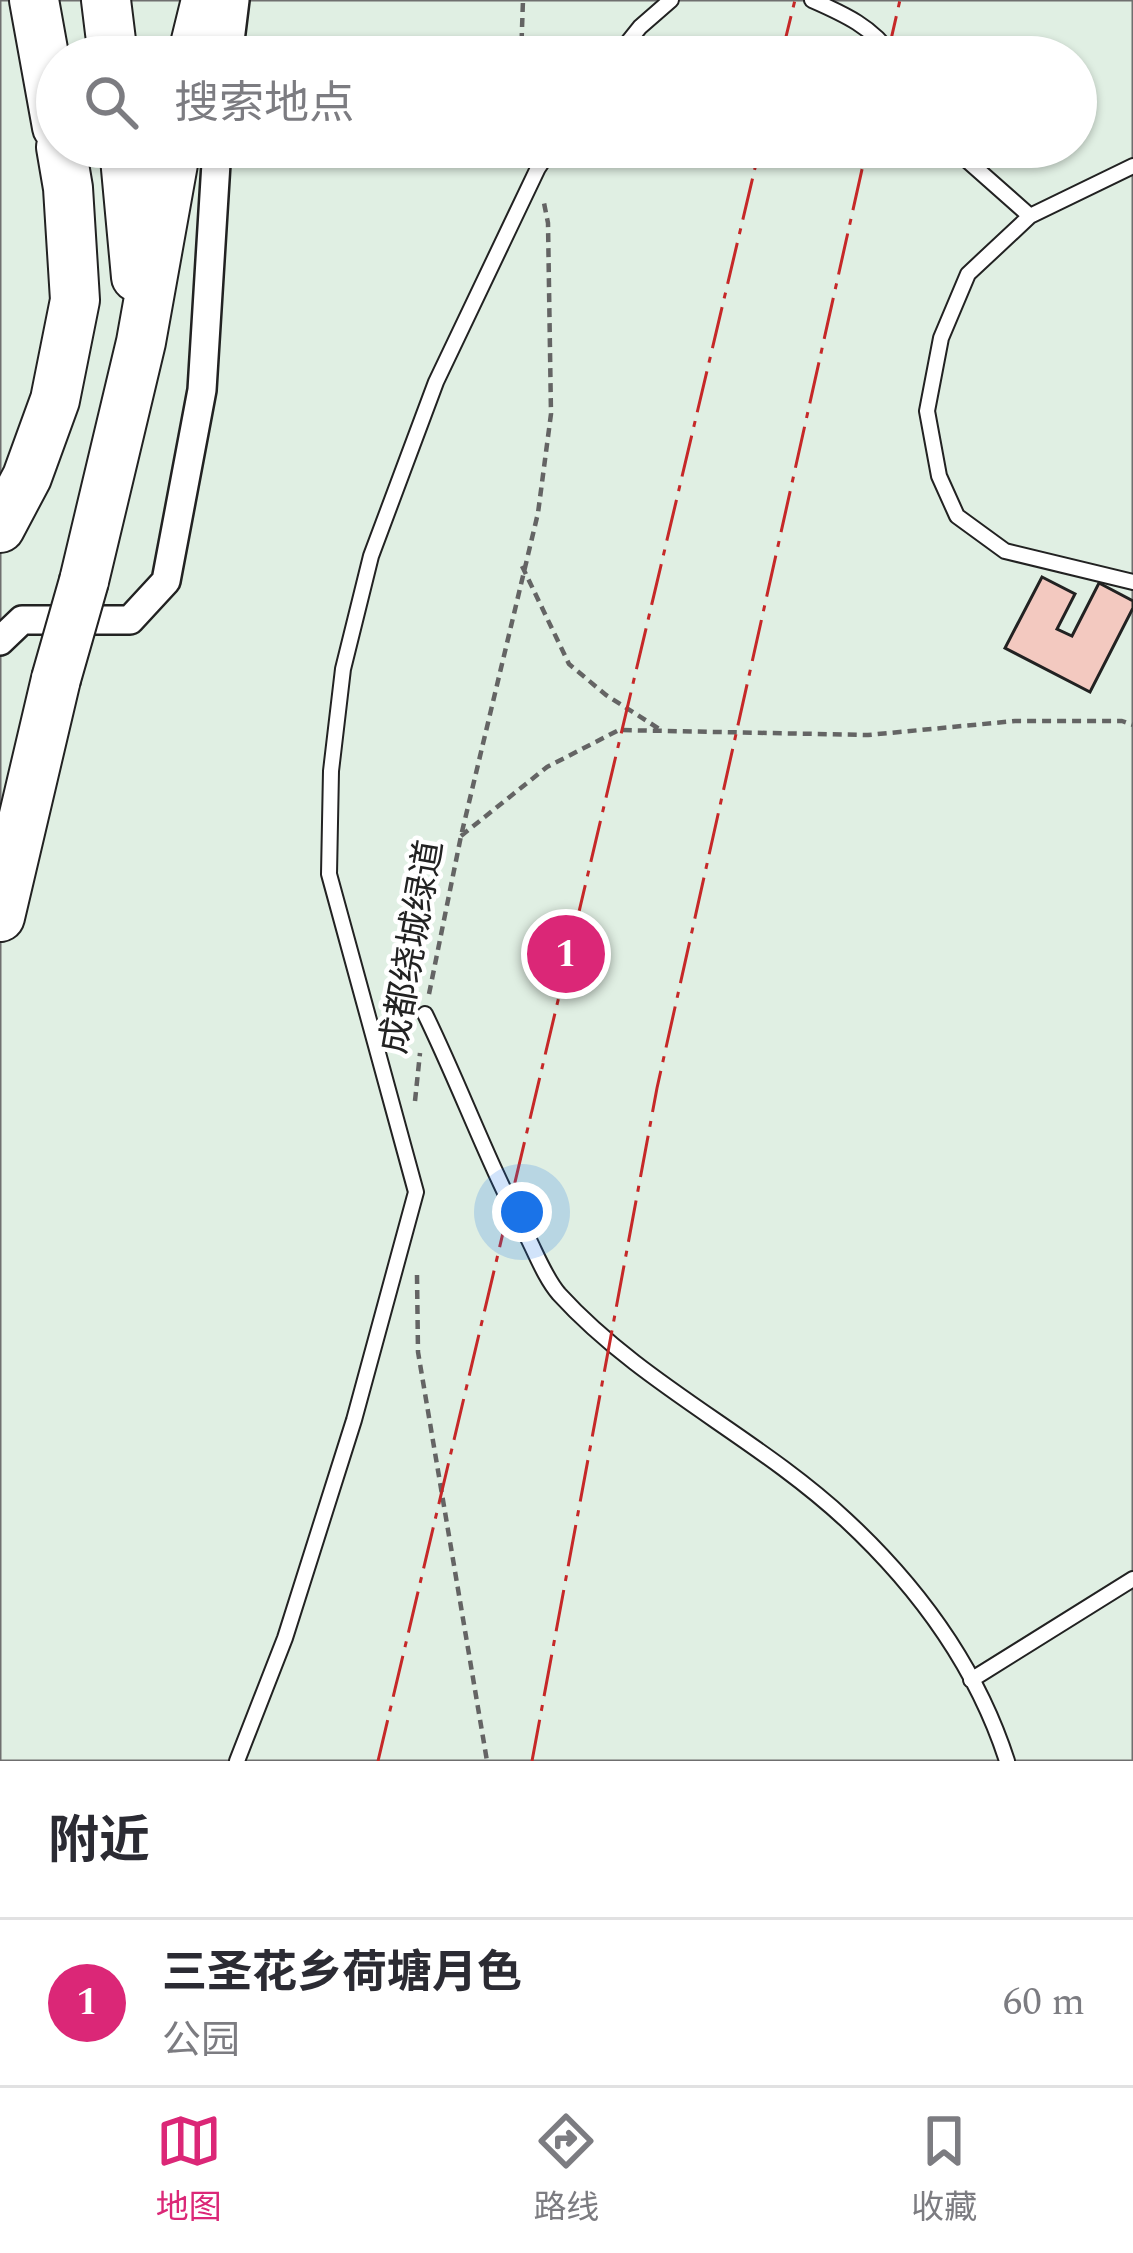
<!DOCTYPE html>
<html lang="zh">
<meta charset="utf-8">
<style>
:root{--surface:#fff;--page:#f7f7f7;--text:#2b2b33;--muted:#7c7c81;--line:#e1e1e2;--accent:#db2777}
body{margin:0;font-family:Spectral,"Noto Sans SC",serif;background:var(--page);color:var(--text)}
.you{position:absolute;left:522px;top:1212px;width:42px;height:42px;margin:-30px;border:9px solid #fff;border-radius:50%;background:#1a73e8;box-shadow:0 0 0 18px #1a73e833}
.badge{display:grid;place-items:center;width:78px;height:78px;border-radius:50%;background:var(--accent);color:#fff;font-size:39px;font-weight:700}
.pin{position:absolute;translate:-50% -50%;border:6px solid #fff;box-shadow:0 3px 12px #0006}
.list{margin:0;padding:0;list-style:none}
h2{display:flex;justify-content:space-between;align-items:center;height:156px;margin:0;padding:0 48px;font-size:51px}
h2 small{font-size:39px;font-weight:400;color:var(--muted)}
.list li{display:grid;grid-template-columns:78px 1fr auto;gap:36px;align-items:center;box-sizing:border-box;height:168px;padding:0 48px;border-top:3px solid var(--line)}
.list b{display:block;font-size:45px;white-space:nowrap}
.list p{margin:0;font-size:39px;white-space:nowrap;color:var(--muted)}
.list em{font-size:39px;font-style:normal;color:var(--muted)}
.icon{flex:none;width:66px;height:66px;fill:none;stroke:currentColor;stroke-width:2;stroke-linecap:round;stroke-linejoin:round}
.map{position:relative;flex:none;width:1133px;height:1761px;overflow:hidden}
.search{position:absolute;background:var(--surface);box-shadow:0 3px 9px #0004;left:36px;right:36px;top:36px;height:132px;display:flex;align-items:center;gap:30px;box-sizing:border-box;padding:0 42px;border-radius:66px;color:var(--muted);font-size:45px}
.sheet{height:324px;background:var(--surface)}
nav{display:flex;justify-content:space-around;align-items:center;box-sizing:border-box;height:168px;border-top:3px solid var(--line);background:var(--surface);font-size:33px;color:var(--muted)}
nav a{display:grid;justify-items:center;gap:6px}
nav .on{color:var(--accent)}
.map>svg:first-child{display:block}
</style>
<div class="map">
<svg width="1133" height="1761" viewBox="0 0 1133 1761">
<rect width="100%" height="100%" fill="#fff"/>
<!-- green -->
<path fill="#e0efe3" stroke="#6f6f6f" stroke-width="3" fill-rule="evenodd" d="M 0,0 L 1133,0 L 1133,1761 L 0,1761 ZM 57,57 L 1076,57 L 1076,147 L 57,147 Z"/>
<!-- building -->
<path fill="#f3c9c0" stroke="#222" stroke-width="3" d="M 1042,577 L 1075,594 L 1057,629 L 1072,636 L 1099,583 L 1133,601 L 1133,608 L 1090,692 L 1005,648 Z"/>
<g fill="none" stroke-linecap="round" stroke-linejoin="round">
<!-- service casing -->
<g stroke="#222" stroke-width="18">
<path id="service" d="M 812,0 C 844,14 873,27 893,57
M 616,57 L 640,27 L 671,0
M 952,147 L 1030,216
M 1133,166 L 1030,216 L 968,274 L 941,338 L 927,411 L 939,476 L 957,516 L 1005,551 L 1133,582
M 425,1014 C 461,1088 489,1166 528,1238 C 537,1256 546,1279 559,1294 C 642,1385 757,1437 846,1520 C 918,1587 977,1668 1007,1761
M 971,1680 L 1133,1579
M 237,1761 L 285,1638 L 354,1420 L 416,1192 L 329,874 L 331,771 L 343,669 L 371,556 L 436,382 L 538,168 L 552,147"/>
</g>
<!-- minor casing -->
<g stroke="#222" stroke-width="32">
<path id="minor" d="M 228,57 L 235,0
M 0,641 L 22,620 L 130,620 L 166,581 L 202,390 L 217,147"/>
</g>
<!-- motorway casing -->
<g stroke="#222" stroke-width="52">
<path id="motorway" d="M 34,0 L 57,127
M 106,0 L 113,57
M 192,57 L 206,0
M 124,147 L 136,277
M 0,528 L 27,477 L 55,400 L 75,300 L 68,188 L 61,147
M 84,581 L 141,342 L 176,147
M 0,917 L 56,679"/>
</g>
<!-- path -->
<path stroke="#646464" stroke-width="4.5" stroke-dasharray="9 6" stroke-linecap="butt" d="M 521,57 L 523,0
M 522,566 L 569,664 L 606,695 L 661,730
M 461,836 L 547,767 L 619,730 L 868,735 L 1015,721 L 1122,721 L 1133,725
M 429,994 L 461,836 L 538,513 L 551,414 L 548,223 L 544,203
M 415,1101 L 420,1053
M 417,1275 L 418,1352 L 487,1761"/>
<!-- service -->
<use href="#service" stroke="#fff" stroke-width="14"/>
<!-- minor -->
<use href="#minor" stroke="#fff" stroke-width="27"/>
<!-- motorway -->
<use href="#motorway" stroke="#fff" stroke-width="48"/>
<!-- motorway-bridge casing -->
<g stroke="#222" stroke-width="52" stroke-linecap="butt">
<path id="motorway-bridge" d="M 56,679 L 84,581"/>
</g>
<!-- motorway-bridge -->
<use href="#motorway-bridge" stroke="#fff" stroke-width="48"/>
<!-- power -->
<path stroke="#c62828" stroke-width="3" stroke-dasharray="42 9 6 9" stroke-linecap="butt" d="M 781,57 L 795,0
M 887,57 L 900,0
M 378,1761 L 760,147
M 532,1761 L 657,1088 L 867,147"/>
</g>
<g text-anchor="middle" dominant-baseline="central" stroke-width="9" stroke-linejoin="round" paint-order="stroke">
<!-- street labels -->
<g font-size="36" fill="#222" stroke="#fff">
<text transform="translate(413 947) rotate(-80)">成都绕城绿道</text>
</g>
</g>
</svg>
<div class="you"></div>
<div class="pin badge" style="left:566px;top:954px">1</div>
<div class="search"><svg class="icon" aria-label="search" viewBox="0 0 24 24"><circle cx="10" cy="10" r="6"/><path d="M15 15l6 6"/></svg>搜索地点</div>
</div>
<section class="sheet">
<h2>附近<small></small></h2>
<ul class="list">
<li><span class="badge">1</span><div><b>三圣花乡荷塘月色</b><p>公园</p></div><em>60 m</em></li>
</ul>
</section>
<nav>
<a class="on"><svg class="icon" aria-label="map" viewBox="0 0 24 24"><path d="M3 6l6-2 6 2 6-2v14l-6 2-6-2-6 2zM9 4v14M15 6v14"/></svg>地图</a>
<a><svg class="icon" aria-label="directions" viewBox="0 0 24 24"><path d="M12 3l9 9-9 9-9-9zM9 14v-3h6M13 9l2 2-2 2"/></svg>路线</a>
<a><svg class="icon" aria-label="saved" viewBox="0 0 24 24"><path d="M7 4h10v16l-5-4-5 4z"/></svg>收藏</a>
</nav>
